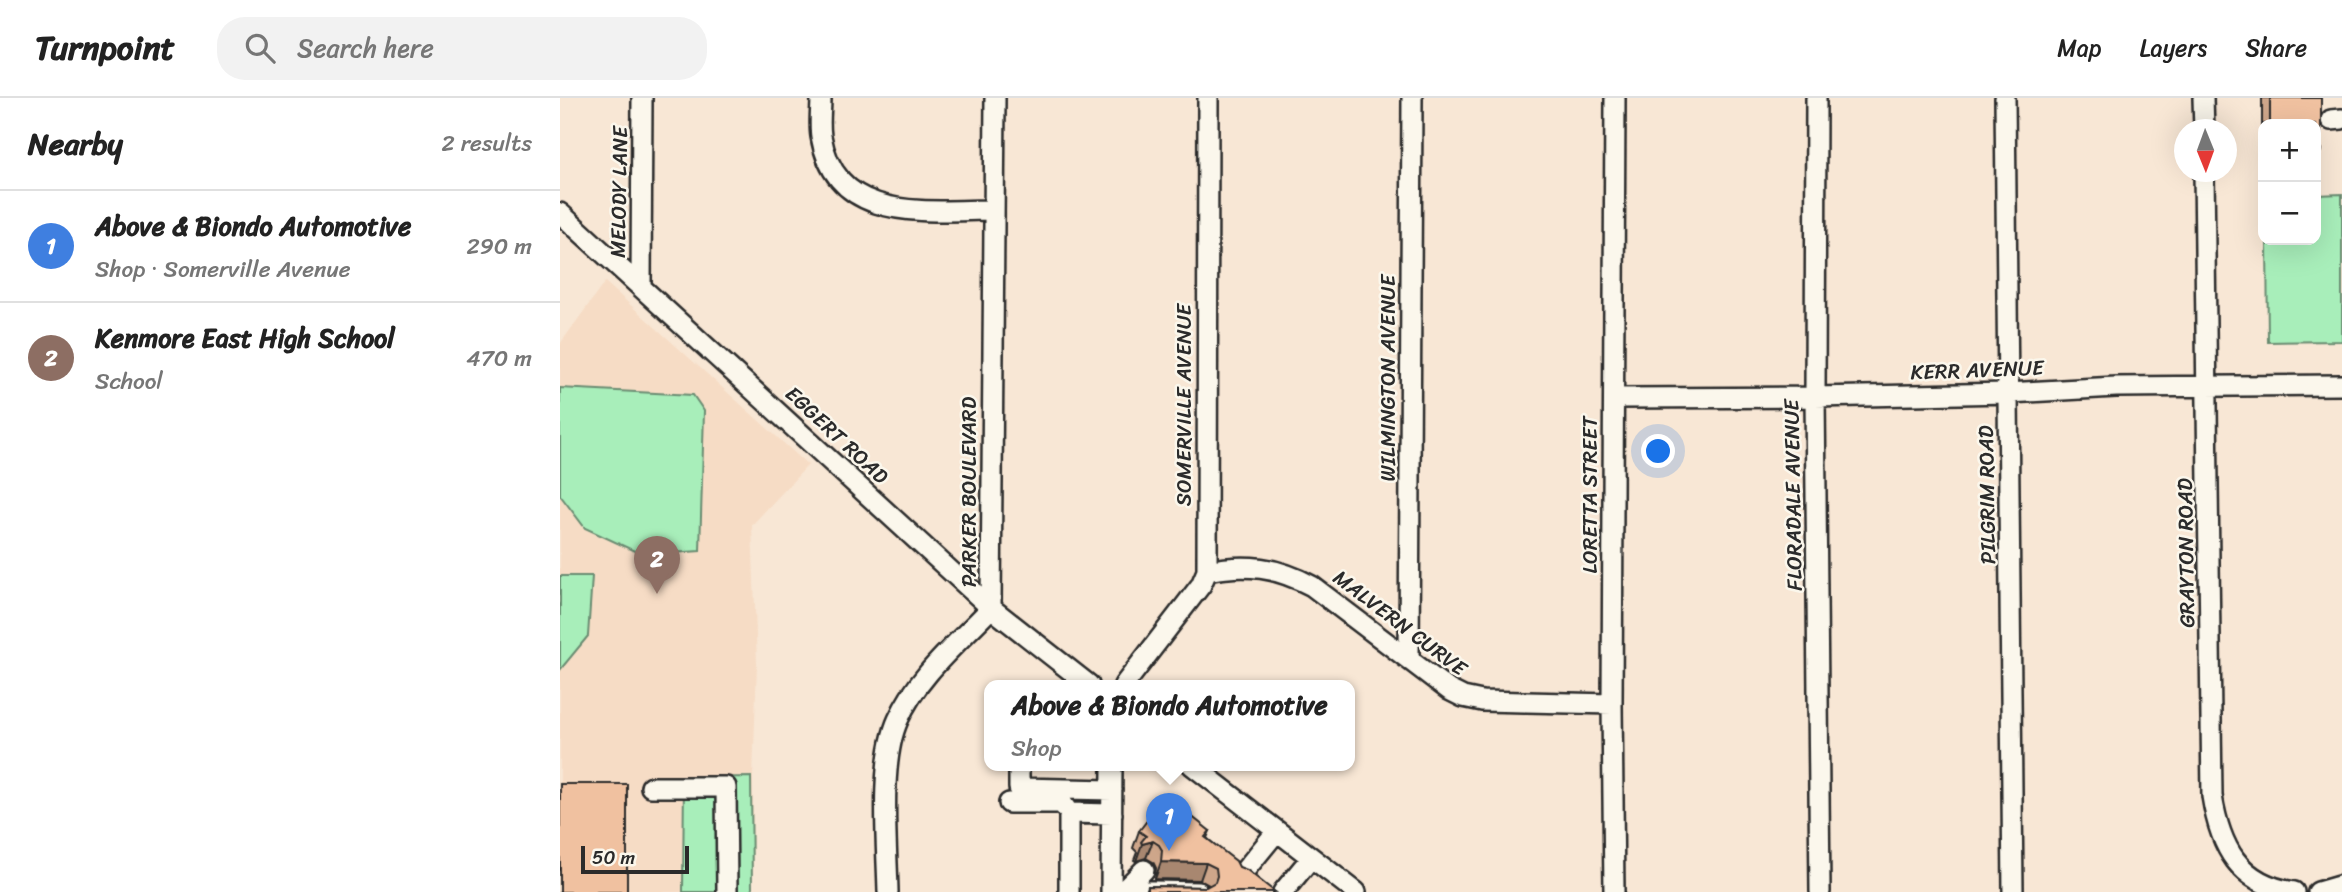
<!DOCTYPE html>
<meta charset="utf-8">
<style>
:root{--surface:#fff;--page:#f2f2f2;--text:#222;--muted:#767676;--line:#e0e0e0;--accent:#d93025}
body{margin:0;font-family:Sriracha,sans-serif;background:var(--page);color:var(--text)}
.controls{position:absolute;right:21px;top:21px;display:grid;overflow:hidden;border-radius:14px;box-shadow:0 7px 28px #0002}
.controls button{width:63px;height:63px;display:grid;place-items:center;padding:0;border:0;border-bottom:2px solid var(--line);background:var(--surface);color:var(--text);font:35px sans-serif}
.compass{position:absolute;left:1614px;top:21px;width:63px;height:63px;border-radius:50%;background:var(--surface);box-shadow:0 7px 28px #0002;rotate:179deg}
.scale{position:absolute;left:21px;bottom:18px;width:108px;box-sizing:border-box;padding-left:7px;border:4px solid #2b2b2b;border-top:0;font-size:19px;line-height:24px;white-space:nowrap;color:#2b2b2b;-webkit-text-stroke:5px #fbf7ec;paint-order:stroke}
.you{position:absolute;left:1099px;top:354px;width:24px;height:24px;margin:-18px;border:5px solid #fff;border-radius:50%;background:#1a73e8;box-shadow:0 0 0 10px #1a73e833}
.badge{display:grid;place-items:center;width:46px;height:46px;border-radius:50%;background:var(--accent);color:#fff;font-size:23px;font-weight:700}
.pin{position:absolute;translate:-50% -58px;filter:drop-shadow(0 2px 4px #0008)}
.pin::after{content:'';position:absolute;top:37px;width:24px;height:21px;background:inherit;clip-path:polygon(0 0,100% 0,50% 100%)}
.popup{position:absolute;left:424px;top:582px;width:371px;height:91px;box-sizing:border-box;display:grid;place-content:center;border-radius:14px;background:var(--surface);filter:drop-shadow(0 2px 5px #0005);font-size:23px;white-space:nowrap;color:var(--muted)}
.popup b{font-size:26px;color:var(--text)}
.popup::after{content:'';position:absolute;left:50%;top:100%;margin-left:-14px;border:14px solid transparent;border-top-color:var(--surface)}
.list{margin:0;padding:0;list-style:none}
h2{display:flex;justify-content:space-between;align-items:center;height:91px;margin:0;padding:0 28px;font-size:30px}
h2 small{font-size:23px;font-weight:400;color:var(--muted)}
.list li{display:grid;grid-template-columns:46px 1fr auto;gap:21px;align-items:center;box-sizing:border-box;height:112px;padding:0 28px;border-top:2px solid var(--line)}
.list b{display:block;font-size:26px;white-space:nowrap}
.list p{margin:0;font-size:23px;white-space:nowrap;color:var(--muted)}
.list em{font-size:23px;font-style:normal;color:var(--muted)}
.icon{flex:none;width:38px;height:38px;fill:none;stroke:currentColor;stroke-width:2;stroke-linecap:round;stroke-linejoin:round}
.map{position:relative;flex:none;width:1782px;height:794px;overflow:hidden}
header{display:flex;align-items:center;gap:42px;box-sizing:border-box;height:98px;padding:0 35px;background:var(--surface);border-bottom:2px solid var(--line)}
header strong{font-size:33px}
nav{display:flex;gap:38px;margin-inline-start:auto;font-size:24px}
.search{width:490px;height:63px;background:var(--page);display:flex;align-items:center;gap:18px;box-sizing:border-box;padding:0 24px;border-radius:28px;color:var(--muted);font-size:26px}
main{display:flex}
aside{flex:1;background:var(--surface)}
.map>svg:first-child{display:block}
</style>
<header>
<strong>Turnpoint</strong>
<div class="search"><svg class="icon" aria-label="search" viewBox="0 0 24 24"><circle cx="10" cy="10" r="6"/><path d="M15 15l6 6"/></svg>Search here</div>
<nav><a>Map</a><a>Layers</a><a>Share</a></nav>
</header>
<main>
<aside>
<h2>Nearby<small>2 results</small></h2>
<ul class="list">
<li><span class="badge" style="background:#3f7fe0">1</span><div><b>Above &amp; Biondo Automotive</b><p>Shop · Somerville Avenue</p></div><em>290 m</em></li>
<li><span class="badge" style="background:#8d6e63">2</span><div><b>Kenmore East High School</b><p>School</p></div><em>470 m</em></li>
</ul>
</aside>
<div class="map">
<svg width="1782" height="794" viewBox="0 0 1782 794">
<rect width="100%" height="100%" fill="#f8e7d5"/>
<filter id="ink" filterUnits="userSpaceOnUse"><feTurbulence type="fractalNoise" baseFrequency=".0143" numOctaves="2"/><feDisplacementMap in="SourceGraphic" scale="14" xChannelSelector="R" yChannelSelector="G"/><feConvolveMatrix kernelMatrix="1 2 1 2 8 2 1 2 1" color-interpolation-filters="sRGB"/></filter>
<g filter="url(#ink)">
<!-- built -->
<path fill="#f6dcc5" d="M 45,184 L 248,367 L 192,427 L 197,566 L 193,679 L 193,794 L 0,794 L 0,246 Z"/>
<!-- green -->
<path fill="#a8eeba" stroke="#6a8c72" stroke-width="2" d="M 1782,96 L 1782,243 L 1708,244 L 1707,142 L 1756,142 L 1756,97 Z
M 0,290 L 133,297 L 144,313 L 140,453 L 83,457 L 25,430 L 0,397 Z
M 0,478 L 32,478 L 28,538 L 0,572 Z
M 191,679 L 192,794 L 123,794 L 124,680 Z"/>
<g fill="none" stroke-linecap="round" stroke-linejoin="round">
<!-- minor casing -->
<g stroke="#2b2b2b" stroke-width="24">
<path id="minor" d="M 261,0 C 261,12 259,26 261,38 C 276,127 368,112 434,112
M 1256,0 L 1255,299 L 1260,794
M 1445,0 L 1453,794
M 1643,0 L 1644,32
M 1771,22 L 1782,21
M 1644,74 L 1652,698 C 1660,749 1679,786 1734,794
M 0,115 L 431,510 L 529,587
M 81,188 L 82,0
M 1054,300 L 1255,299 L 1448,295 L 1556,289 L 1782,287
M 647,473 C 686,465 717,469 752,488 L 889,592 L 903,599 L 922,603 L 1052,606
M 849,561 L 852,0
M 564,587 L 641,487 L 647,473 L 648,0
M 459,667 L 459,690 L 552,692
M 632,667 L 796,794
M 91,689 L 166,689 L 167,794
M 449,705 L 502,705 L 509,715
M 681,777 L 717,733
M 551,792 L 639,794
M 564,792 L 584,772
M 328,794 C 327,746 319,664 338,622 C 357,578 399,544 431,510 L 435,0
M 509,794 L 509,715 L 552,716
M 551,794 L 552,667
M 723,794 L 751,760
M 1054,794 L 1052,606 L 1055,0
M 1758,794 L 1782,787"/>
</g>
<!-- minor -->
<use href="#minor" stroke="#fbf7ec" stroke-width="19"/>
</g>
<!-- wall -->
<path fill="#cea68a" stroke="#2b2b2b" stroke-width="2" d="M 1702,0 L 1761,0 L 1761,52 L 1756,67 L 1756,26 L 1703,26 L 1703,72 L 1702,72 Z
M 579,733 L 650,733 L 647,740 L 679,769 L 715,794 L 586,794 L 588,788 L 646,789 L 649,787 L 640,782 L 595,781 L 596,770 L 593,764 L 586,760 L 576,763 L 574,762 L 577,754 L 573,750 Z"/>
<!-- shaded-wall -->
<path fill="#a88770" stroke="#2b2b2b" stroke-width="2" d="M 1756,52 L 1761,52 L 1756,67 Z
M 593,743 L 586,760 L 576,763 L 582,746 Z
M 601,764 L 646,765 L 640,782 L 595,781 Z"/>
<!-- building -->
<path fill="#f0c1a0" stroke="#2b2b2b" stroke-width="2" d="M 1710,0 L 1761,0 L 1761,52 L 1756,52 L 1756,26 L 1710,26 Z
M 0,686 L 67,686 L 67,794 L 0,794 Z
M 606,698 L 650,733 L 645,739 L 676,763 L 679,769 L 687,772 L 715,794 L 588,794 L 588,788 L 646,789 L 655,784 L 657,778 L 656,770 L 646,765 L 601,764 L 602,752 L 599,747 L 593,743 L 582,746 L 581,744 L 586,738 L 579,733 Z"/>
</g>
<g text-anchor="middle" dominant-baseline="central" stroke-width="5" stroke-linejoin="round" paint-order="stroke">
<!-- street labels -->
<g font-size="21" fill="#2b2b2b" stroke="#fbf7ec">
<text transform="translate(59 94) rotate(-89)">MELODY LANE</text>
<text transform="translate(1417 272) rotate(-2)">KERR AVENUE</text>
<text transform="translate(828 280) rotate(-90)">WILMINGTON AVENUE</text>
<text transform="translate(624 307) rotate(-90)">SOMERVILLE AVENUE</text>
<text transform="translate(277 337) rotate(43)">EGGERT ROAD</text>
<text transform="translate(409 394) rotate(-90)">PARKER BOULEVARD</text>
<text transform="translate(1030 397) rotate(-90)">LORETTA STREET</text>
<text transform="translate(1233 397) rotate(-91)">FLORADALE AVENUE</text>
<text transform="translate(1427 397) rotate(-91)">PILGRIM ROAD</text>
<text transform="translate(1626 455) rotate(-91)">GRAYTON ROAD</text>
<text transform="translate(840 525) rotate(37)">MALVERN CURVE</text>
</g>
</g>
</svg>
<div class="controls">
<button>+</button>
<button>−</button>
</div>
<svg class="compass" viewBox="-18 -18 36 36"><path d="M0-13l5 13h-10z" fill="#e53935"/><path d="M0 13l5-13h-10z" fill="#767676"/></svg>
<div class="scale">50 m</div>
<div class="you"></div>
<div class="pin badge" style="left:609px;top:753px;background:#3f7fe0">1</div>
<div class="popup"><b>Above &amp; Biondo Automotive</b>Shop</div>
<div class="pin badge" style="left:97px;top:496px;background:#8d6e63">2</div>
</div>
</main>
